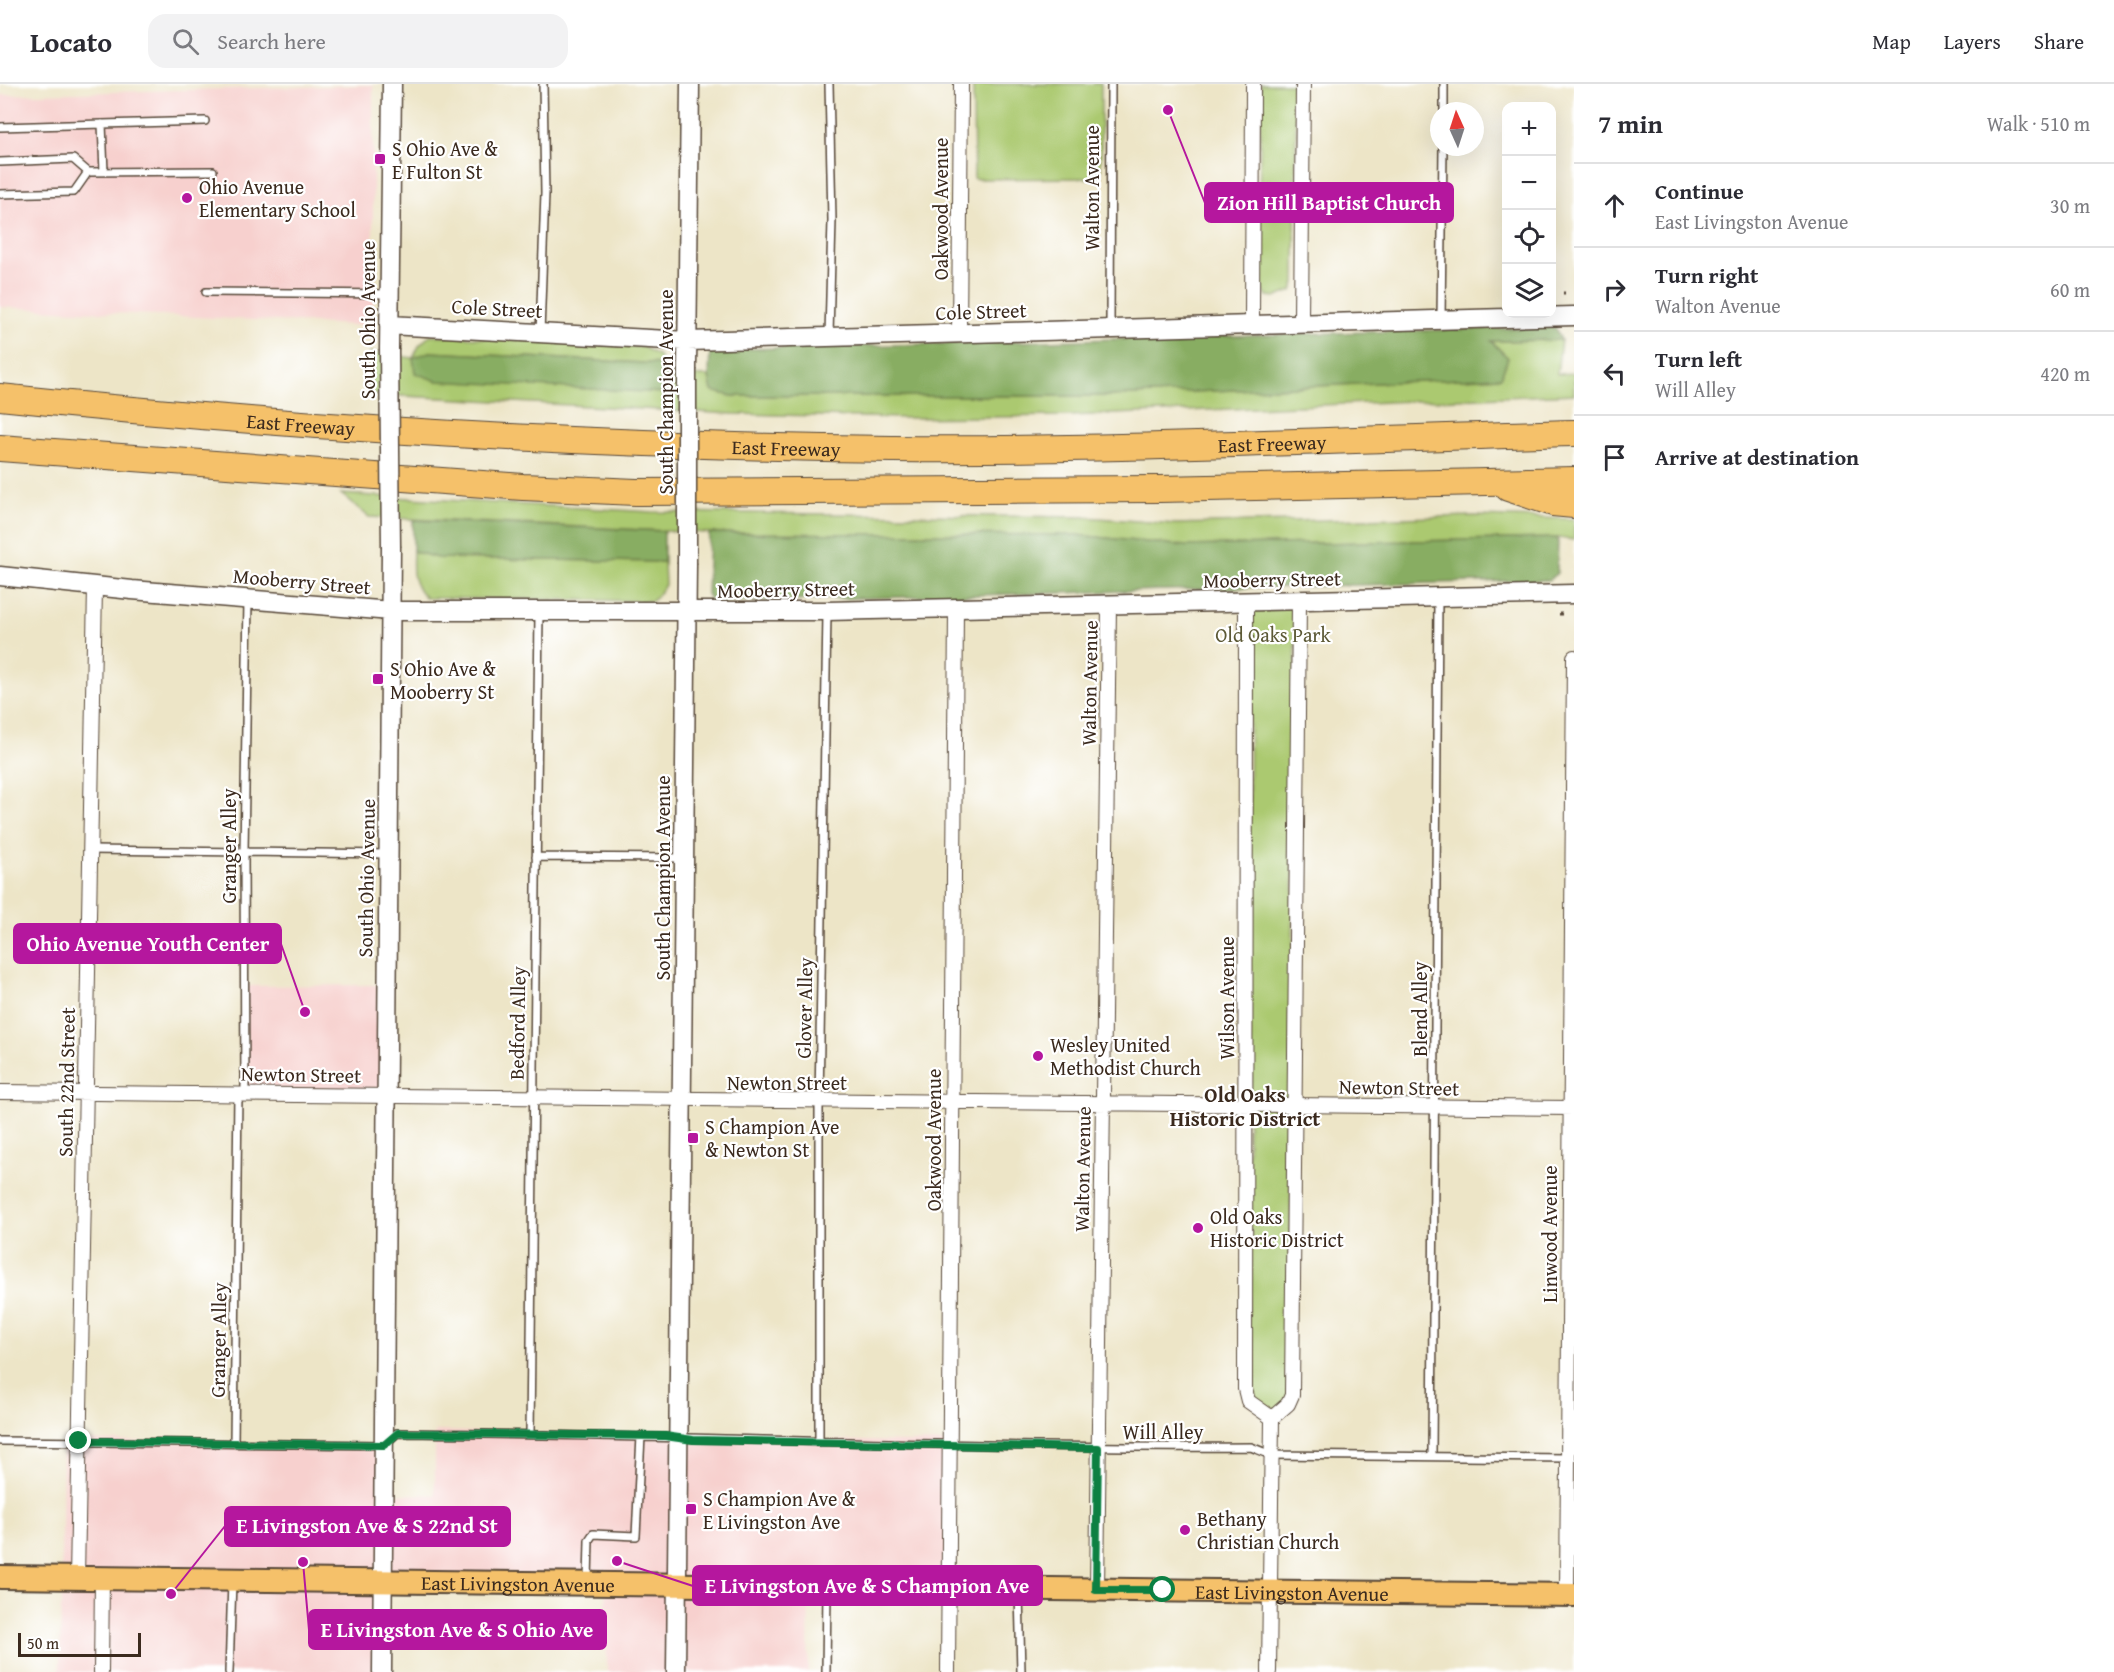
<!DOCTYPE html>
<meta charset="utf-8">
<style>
:root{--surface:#fff;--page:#f2f2f3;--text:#2b2b33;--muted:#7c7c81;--line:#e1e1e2}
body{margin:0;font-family:"Gentium Book Plus",serif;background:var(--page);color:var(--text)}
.controls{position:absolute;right:18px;top:18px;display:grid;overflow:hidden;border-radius:12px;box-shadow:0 6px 24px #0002}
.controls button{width:54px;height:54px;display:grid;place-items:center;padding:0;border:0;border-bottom:2px solid var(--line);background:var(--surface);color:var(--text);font:30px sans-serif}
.compass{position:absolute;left:1430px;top:18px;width:54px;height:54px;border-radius:50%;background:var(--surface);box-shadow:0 6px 24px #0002;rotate:357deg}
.scale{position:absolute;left:18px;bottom:15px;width:123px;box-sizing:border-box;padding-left:6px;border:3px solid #3b2a1e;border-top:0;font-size:16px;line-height:21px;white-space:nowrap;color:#3b2a1e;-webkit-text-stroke:4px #fff;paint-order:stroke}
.stop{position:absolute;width:18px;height:18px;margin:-14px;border:4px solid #0b8043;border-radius:50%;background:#fff}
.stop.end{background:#0b8043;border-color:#fff;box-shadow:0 2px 6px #0008}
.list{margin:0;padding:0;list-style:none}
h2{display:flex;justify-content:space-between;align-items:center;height:78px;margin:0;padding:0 24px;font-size:26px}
h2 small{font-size:20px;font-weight:400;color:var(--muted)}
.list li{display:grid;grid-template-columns:39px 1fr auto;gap:18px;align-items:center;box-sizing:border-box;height:84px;padding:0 24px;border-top:2px solid var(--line)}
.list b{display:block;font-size:22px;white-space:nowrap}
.list p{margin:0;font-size:20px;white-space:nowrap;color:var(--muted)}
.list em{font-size:20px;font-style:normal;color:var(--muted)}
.icon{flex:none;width:33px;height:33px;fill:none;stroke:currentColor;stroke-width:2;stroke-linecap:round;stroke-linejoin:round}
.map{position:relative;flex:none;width:1574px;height:1588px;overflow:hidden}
header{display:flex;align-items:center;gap:36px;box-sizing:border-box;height:84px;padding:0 30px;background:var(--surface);border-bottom:2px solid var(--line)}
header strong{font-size:28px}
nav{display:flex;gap:33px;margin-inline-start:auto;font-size:21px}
.search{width:420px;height:54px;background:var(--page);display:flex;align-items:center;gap:15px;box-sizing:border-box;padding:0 21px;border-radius:18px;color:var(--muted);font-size:22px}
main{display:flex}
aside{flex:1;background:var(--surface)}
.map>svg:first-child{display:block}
</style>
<header>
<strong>Locato</strong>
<div class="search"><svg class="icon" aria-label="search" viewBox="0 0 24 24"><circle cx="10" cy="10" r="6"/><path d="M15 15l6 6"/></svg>Search here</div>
<nav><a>Map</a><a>Layers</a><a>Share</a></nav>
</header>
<main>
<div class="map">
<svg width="1574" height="1588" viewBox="0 0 1574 1588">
<rect width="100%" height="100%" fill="#fff"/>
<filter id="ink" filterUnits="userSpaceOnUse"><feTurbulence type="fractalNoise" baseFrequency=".0167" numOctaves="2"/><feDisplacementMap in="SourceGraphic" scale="12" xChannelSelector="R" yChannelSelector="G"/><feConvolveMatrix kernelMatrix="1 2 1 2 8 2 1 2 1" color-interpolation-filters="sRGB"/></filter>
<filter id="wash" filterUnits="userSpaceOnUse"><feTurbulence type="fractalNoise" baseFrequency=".008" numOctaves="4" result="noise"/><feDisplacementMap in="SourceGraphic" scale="24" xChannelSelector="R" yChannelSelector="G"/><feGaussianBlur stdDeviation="1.35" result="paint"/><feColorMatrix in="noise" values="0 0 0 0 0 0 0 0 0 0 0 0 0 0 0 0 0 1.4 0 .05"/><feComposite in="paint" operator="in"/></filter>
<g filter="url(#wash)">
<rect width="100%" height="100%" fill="#ede5c7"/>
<!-- built -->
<path fill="#f7d0ce" d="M 373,1 L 373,242 L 0,223 L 0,11 Z
M 387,901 L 386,1012 L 245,1011 L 246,902 Z
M 435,1347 L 947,1359 L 947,1503 L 809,1502 L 808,1588 L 607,1588 L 606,1500 L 384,1497 L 382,1588 L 60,1588 L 63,1356 L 383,1362 L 383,1410 L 435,1411 Z"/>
<!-- green -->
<path fill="#abc970" stroke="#737a47" stroke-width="1.5" d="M 973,0 L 1101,0 L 1101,94 L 974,95 Z
M 1261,0 L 1296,0 L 1295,199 L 1292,207 L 1277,213 L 1267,212 L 1258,201 Z
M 430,251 L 643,263 L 659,272 L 663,280 L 429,268 L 667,301 L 668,291 L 709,292 L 712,307 L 732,312 L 1111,312 L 1501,293 L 1508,274 L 1491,257 L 1561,256 L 1557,290 L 1574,289 L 1574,310 L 1069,332 L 904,334 L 733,330 L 368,310 L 370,268 L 413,274 L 419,262 Z
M 341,410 L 652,428 L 1085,433 L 1176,440 L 1475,432 L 1574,435 L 1574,456 L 1558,454 L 1186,462 L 1076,451 L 709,449 L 369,433 Z
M 413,467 L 437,474 L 664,478 L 665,501 L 653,517 L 426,514 C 411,499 412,488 413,467 Z
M 1250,523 L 1296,523 L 1289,1313 L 1281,1325 L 1262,1327 L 1247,1304 Z"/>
<!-- forest -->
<path fill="#88ad62" stroke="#626c40" stroke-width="1.5" d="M 1555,243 L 1561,256 L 1491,257 L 1508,274 L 1501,293 L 1111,312 L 732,312 L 712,307 L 709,292 L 710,266 Z
M 429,268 L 663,280 C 669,291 669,298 664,309 L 437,297 L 415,289 L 413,274 Z
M 413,436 L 664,447 L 664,478 L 437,474 L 413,467 Z
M 709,449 L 1076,451 L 1186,462 L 1558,454 L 1557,489 L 1550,496 L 712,518 L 707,510 Z"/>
</g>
<g filter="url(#ink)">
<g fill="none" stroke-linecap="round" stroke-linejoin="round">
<!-- service casing -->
<g stroke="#564637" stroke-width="10">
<path id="service" d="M 1444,27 L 1444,0
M 102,40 L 104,88
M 0,43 L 205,37
M 0,78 L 73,75 L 88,88 L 74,108 L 0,110
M 88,88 L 213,87
M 206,208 L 389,210
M 1441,235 L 1443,63
M 1110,243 L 1111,0
M 540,249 L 545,109 L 543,0
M 829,251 L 832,136 L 829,0
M 90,766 L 387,770
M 536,773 L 683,774
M 245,1009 L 244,768 L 248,516
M 530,1350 L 539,528
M 0,1357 L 384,1361 L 397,1349 C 682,1351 966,1365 1251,1363 L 1271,1371 L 1568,1374
M 819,1358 L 819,1018 L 827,529
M 234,1359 L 238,1009
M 1432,1372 L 1438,514
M 588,1497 L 589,1456 L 593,1450 L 636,1452 L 641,1352
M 1019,1508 L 1021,1588
M 229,1588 L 232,1498
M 826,1588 L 827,1506"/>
</g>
<!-- minor casing -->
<g stroke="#564637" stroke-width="16">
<path id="minor" d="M 1301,238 L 1303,0
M 1252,240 L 1253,0
M 959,251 L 961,0
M 1246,518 L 1245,1305 L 1248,1317 L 1272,1334
M 0,1008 L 1574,1024
M 1272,1334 L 1288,1320 L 1292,1311 L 1299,517
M 77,1494 L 95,503
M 1097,1506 L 1109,521
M 1567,1511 L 1574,573
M 101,1588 L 102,1494
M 948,1588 L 956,525
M 1269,1588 L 1272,1334"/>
</g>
<!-- tertiary casing -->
<g stroke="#564637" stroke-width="21">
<path id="tertiary" d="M 389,241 L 687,257 L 1574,232
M 389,265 L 392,0
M 687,285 L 690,0
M 0,492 L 132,506 L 391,527 L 827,527 L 1574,510
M 382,1588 L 391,463
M 676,1588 L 687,480"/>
</g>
<!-- primary casing -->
<g stroke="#564637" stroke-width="26">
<g id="primary">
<path id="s1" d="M 0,1493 L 1574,1511"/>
</g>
</g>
<!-- motorway casing -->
<g stroke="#564637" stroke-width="28">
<g id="motorway">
<path id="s2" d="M 0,313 C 297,344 595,362 893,365 C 1120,367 1347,355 1574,349"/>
<path d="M 0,364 L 523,403 L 636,408 L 1160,405 L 1574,396"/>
<path d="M 1508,404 L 1553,419 L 1574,421"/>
</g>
</g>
<!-- path -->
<path stroke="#564637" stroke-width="3" stroke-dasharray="4.5 4.5" stroke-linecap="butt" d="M 1563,209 L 1565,209
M 1559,530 L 1562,530"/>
<!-- service -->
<use href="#service" stroke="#fff" stroke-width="7"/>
<!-- minor -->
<use href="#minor" stroke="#fff" stroke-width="14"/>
<!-- tertiary -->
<use href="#tertiary" stroke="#fff" stroke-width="18"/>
<!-- primary -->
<use href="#primary" stroke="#f5c16b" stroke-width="22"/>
<!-- motorway -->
<use href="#motorway" stroke="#f5c16b" stroke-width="26"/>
<!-- tertiary-bridge casing -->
<g stroke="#564637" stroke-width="21" stroke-linecap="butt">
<path id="tertiary-bridge" d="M 389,265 L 391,463
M 687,480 L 687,285"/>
</g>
<!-- tertiary-bridge -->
<use href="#tertiary-bridge" stroke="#fff" stroke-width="18"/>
</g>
</g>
<g fill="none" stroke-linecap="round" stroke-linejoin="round" filter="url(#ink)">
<!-- route -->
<path stroke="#0b8043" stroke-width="8" d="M 79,1357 L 384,1361 L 398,1349 L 665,1352 L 693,1356 L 1098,1364 L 1096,1506 L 1163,1506"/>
</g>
<!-- markers -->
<g fill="#b5179e" stroke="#fff" stroke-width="2">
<rect x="374" y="69" width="12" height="12" rx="3"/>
<circle cx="187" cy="114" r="6"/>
<rect x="372" y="589" width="12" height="12" rx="3"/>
<circle cx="1038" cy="972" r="6"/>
<rect x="687" y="1048" width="12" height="12" rx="3"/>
<circle cx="1198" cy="1144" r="6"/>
<rect x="685" y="1419" width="12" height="12" rx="3"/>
<circle cx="1185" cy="1446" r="6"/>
</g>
<g text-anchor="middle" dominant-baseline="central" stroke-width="4.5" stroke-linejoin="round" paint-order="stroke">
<!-- poi labels -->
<g font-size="20" fill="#3b2a1e" stroke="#fff" text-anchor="start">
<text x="392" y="64">S Ohio Ave &amp;<tspan x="392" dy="23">E Fulton St</tspan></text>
<text x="199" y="102">Ohio Avenue<tspan x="199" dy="23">Elementary School</tspan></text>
<text x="390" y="584">S Ohio Ave &amp;<tspan x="390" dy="23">Mooberry St</tspan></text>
<text x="1050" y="960">Wesley United<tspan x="1050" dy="23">Methodist Church</tspan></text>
<text x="705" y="1042">S Champion Ave<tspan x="705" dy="23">&amp; Newton St</tspan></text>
<text x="1210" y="1132">Old Oaks<tspan x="1210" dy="23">Historic District</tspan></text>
<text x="703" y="1414">S Champion Ave &amp;<tspan x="703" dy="23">E Livingston Ave</tspan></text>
<text x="1197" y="1434">Bethany<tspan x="1197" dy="23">Christian Church</tspan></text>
</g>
<!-- street labels -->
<g font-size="20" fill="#3b2a1e" stroke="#fff">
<text transform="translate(1091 104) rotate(-90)">Walton Avenue</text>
<text transform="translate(940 125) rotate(-90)">Oakwood Avenue</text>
<text transform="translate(497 224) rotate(3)">Cole Street</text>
<text transform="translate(981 227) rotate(-2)">Cole Street</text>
<text transform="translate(367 236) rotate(-90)">South Ohio Avenue</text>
<text transform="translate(665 308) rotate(-90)">South Champion Avenue</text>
<text stroke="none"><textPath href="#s2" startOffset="302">East Freeway</textPath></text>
<text stroke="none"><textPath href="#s2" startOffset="1274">East Freeway</textPath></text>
<text stroke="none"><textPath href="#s2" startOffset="788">East Freeway</textPath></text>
<text transform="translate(1272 495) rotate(-1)">Mooberry Street</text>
<text transform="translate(302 497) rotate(5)">Mooberry Street</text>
<text transform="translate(786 505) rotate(-1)">Mooberry Street</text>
<text transform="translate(1089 599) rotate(-89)">Walton Avenue</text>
<text transform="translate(228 762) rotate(-90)">Granger Alley</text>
<text transform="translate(366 794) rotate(-89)">South Ohio Avenue</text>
<text transform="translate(662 794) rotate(-90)">South Champion Avenue</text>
<text transform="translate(1226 914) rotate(-90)">Wilson Avenue</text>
<text transform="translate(804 924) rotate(-89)">Glover Alley</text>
<text transform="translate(1419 925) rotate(-90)">Blend Alley</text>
<text transform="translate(517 939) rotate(-89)">Bedford Alley</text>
<text transform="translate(301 990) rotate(1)">Newton Street</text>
<text transform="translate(66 998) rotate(-89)">South 22nd Street</text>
<text x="787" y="998">Newton Street</text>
<text transform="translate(1399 1003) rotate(1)">Newton Street</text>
<text transform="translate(933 1056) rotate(-90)">Oakwood Avenue</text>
<text transform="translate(1082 1085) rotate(-89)">Walton Avenue</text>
<text transform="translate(1549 1150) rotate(-90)">Linwood Avenue</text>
<text transform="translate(218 1256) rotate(-89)">Granger Alley</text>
<text x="1163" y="1347">Will Alley</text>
<text stroke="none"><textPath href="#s1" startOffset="518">East Livingston Avenue</textPath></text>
<text stroke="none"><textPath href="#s1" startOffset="1292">East Livingston Avenue</textPath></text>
</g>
<!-- park labels -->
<g font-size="20" fill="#5d5a37" stroke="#fff">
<text x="1273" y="550">Old Oaks Park</text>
</g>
<!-- neighbourhood labels -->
<g font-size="21" font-weight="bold" fill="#3b2a1e" stroke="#fff">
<text x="1245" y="1010">Old Oaks<tspan x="1245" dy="24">Historic District</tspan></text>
</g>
</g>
<!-- callouts -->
<path fill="none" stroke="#b5179e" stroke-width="2" d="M1168 26L1205 119M305 928L281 860M171 1510L225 1442M617 1477L693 1502M303 1478L309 1546"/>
<g fill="#b5179e" stroke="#fff" stroke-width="2">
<circle cx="1168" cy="26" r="6"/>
<circle cx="305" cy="928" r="6"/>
<circle cx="171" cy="1510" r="6"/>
<circle cx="617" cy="1477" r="6"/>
<circle cx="303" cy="1478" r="6"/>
</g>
<g fill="#b5179e" stroke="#b5179e" stroke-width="2">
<rect x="1205" y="99" width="248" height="39" rx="6"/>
<rect x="14" y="840" width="267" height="39" rx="6"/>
<rect x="225" y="1423" width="285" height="39" rx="6"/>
<rect x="693" y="1482" width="349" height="39" rx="6"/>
<rect x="309" y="1526" width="297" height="39" rx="6"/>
</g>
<g font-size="21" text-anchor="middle" font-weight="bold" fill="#fff">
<text x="1329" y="126">Zion Hill Baptist Church</text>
<text x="148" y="867">Ohio Avenue Youth Center</text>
<text x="367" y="1449">E Livingston Ave &amp; S 22nd St</text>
<text x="867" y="1509">E Livingston Ave &amp; S Champion Ave</text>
<text x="457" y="1553">E Livingston Ave &amp; S Ohio Ave</text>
</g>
</svg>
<div class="controls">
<button>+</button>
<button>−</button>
<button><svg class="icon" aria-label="locate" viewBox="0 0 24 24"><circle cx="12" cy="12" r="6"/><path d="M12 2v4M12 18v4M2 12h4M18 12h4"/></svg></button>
<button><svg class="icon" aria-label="layers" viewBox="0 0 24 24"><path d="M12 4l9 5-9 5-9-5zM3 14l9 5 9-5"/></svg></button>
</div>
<svg class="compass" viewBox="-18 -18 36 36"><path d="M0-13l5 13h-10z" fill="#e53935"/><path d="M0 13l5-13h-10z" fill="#7c7c81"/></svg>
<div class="scale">50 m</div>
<div class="stop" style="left:1163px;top:1506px"></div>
<div class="stop end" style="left:79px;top:1357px"></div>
</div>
<aside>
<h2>7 min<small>Walk · 510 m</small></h2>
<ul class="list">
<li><svg class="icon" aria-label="ahead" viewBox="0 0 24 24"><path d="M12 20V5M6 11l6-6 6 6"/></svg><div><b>Continue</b><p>East Livingston Avenue</p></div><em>30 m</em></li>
<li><svg class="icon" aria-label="right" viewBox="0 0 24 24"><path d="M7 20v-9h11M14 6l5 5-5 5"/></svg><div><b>Turn right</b><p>Walton Avenue</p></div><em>60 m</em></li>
<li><svg class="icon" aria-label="left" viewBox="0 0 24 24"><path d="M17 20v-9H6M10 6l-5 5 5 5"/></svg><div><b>Turn left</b><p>Will Alley</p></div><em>420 m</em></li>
<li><svg class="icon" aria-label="arrive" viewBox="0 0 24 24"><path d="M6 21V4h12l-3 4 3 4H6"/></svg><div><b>Arrive at destination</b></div></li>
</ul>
</aside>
</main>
